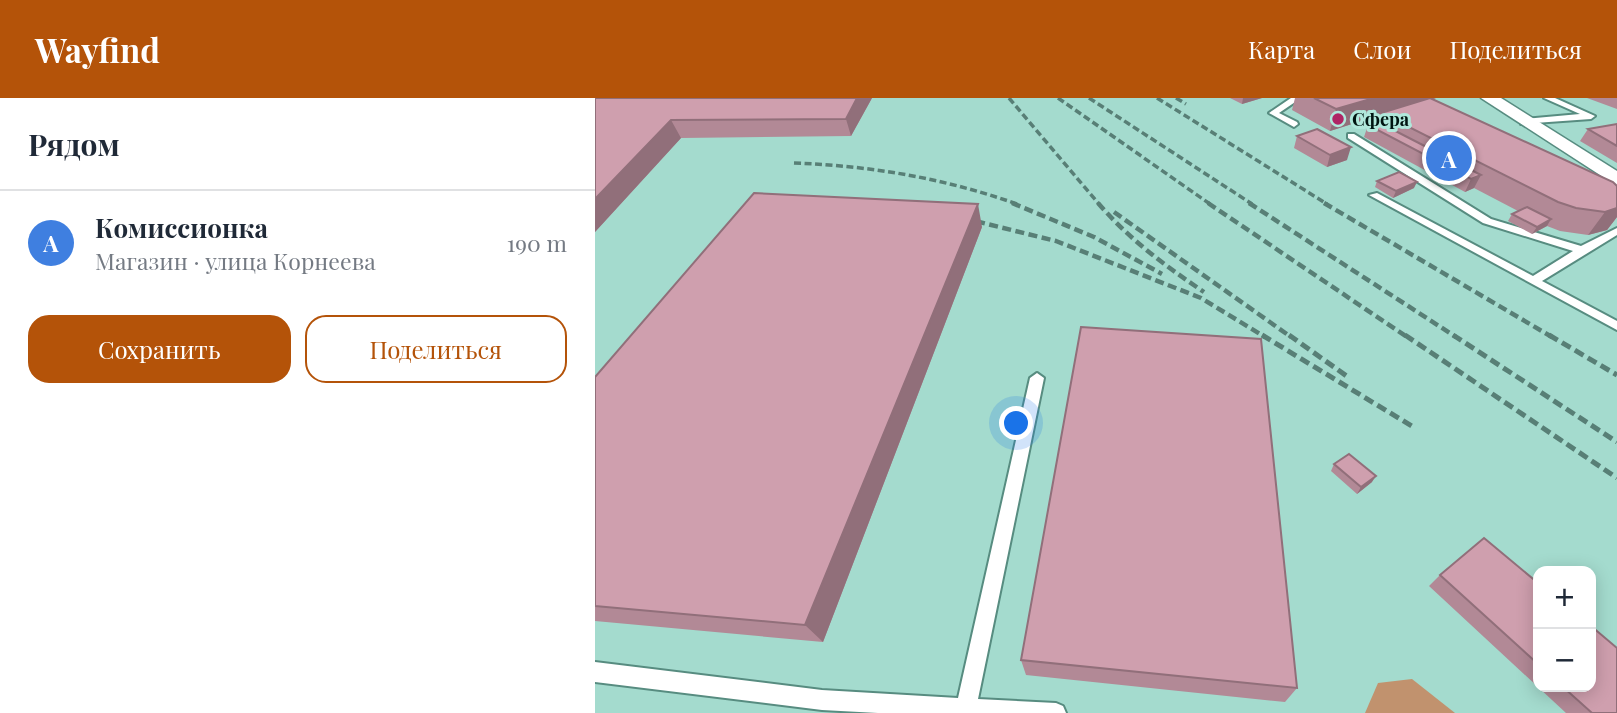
<!DOCTYPE html>
<html lang="ru">
<meta charset="utf-8">
<style>
:root{--surface:#fff;--page:#f6f6f7;--text:#1f2937;--muted:#747a83;--line:#e0e1e3;--accent:#b45309}
body{margin:0;font-family:"Playfair Display",serif;background:var(--page);color:var(--text)}
.controls{position:absolute;right:21px;bottom:21px;display:grid;overflow:hidden;border-radius:14px;box-shadow:0 4px 18px #0003}
.controls button{width:63px;height:63px;display:grid;place-items:center;padding:0;border:0;border-bottom:2px solid var(--line);background:var(--surface);color:var(--text);font:35px sans-serif}
.you{position:absolute;left:422px;top:326px;width:24px;height:24px;margin:-18px;border:5px solid #fff;border-radius:50%;background:#1a73e8;box-shadow:0 0 0 10px #1a73e833}
.badge{display:grid;place-items:center;width:46px;height:46px;border-radius:50%;background:var(--accent);color:#fff;font-size:23px;font-weight:700}
.pin{position:absolute;translate:-50% -50%;border:4px solid #fff;box-shadow:0 2px 7px #0006}
.list{margin:0;padding:0;list-style:none}
h2{display:flex;justify-content:space-between;align-items:center;height:91px;margin:0;padding:0 28px;font-size:30px}
h2 small{font-size:23px;font-weight:400;color:var(--muted)}
.list li{display:grid;grid-template-columns:46px 1fr auto;gap:21px;align-items:center;box-sizing:border-box;height:105px;padding:0 28px;border-top:2px solid var(--line)}
.list b{display:block;font-size:26px;white-space:nowrap}
.list p{margin:0;font-size:23px;white-space:nowrap;color:var(--muted)}
.list em{font-size:23px;font-style:normal;color:var(--muted)}
.actions{display:flex;gap:14px;padding:21px 28px}
.actions a{flex:1;padding:16px 0;border:2px solid var(--accent);border-radius:21px;text-align:center;font-size:24px;color:var(--accent)}
.actions .main{background:var(--accent);color:#fff}
.map{position:relative;flex:none;width:1022px;height:615px;overflow:hidden}
header{display:flex;align-items:center;gap:42px;box-sizing:border-box;height:98px;padding:0 35px;background:var(--accent);color:#fff}
header strong{font-size:33px}
nav{display:flex;gap:38px;margin-inline-start:auto;font-size:24px}
main{display:flex}
aside{flex:1;background:var(--surface)}
.map>svg:first-child{display:block}
</style>
<header>
<strong>Wayfind</strong>
<nav><a>Карта</a><a>Слои</a><a>Поделиться</a></nav>
</header>
<main>
<aside>
<h2>Рядом<small></small></h2>
<ul class="list">
<li><span class="badge" style="background:#3f7fe0">A</span><div><b>Комиссионка</b><p>Магазин · улица Корнеева</p></div><em>190 m</em></li>
</ul>
<div class="actions"><a class="main">Сохранить</a><a>Поделиться</a></div>
</aside>
<div class="map">
<svg width="1022" height="615" viewBox="0 0 1022 615">
<rect width="100%" height="100%" fill="#a4dbce"/>
<!-- green -->
<path fill="#c1926e" d="M 817,581 L 860,615 L 770,615 L 783,585 Z"/>
<g fill="none" stroke-linecap="round" stroke-linejoin="round">
<!-- service casing -->
<g stroke="#578c80" stroke-width="4">
<path id="service" d="M 696,0 L 706,0 L 684,15 L 702,24 L 703,26 L 699,29 L 674,15 Z
M 949,0 L 960,0 L 1000,18 L 996,21 L 926,26 L 926,22 L 929,21 L 985,16 Z
M 753,36 L 759,36 L 896,121 L 986,148 L 1022,130 L 1022,137 L 947,183 L 1022,223 L 1022,232 L 774,97 L 782,95 L 938,178 L 978,153 L 888,125 L 753,40 Z
M 442,275 L 449,280 L 383,601 L 461,605 L 468,608 L 471,615 L 283,615 L 227,612 L 0,584 L 0,564 L 227,592 L 363,600 L 435,280 Z"/>
</g>
<!-- minor casing -->
<g stroke="#578c80" stroke-width="3">
<path id="minor" d="M 886,0 L 906,0 L 1022,73 L 1022,88 Z"/>
</g>
<!-- service -->
<use href="#service" fill="#fff" fill-rule="evenodd"/>
<!-- minor -->
<use href="#minor" fill="#fff" fill-rule="evenodd"/>
<!-- rail-far2 -->
<path stroke="#587f76" stroke-width="3.5" stroke-dasharray="7 3.5" stroke-linecap="butt" d="M 414,0 L 504,106
M 463,0 L 615,106
M 494,0 L 657,106
M 562,0 L 732,106
M 581,0 L 591,6
M 199,65 C 277,68 348,80 422,106"/>
<!-- rail-far1 -->
<path stroke="#587f76" stroke-width="4.5" stroke-dasharray="9 4.5" stroke-linecap="butt" d="M 417,105 L 499,139 L 567,176
M 503,105 C 534,141 569,167 609,194
M 613,105 L 812,239
M 654,105 L 861,239
M 729,105 L 957,239
M 519,114 L 696,239
M 368,120 L 461,143 L 606,200 L 670,239"/>
<!-- rail -->
<path stroke="#587f76" stroke-width="5" stroke-dasharray="10 5" stroke-linecap="butt" d="M 667,237 L 820,330
M 694,237 L 753,279
M 810,237 L 1022,380
M 858,237 L 1022,344
M 954,237 L 1022,277"/>
</g>
<!-- wall -->
<path fill="#b28996" d="M 0,0 L 277,0 L 256,38 L 86,40 L 0,134 Z
M 635,0 L 667,0 L 647,6 Z
M 700,0 L 841,0 L 838,1 L 1022,88 L 1022,119 L 1012,132 L 993,137 L 965,133 L 952,128 L 937,136 L 913,123 L 917,116 L 923,113 L 879,90 L 870,94 L 769,39 L 773,27 L 783,24 L 785,17 L 735,33 L 697,12 Z
M 992,0 L 1022,0 L 1022,11 Z
M 1022,26 L 1022,65 L 985,43 L 993,31 Z
M 702,38 L 752,62 L 732,69 L 699,50 Z
M 782,83 L 819,90 L 798,100 L 780,89 Z
M 387,129 L 228,544 L 0,523 L 0,279 Z
M 739,366 L 777,384 L 762,396 L 736,373 Z
M 845,477 L 943,485 L 943,589 L 996,589 L 1022,615 L 971,615 L 834,488 Z
M 426,562 L 702,590 L 690,604 L 431,577 Z"/>
<!-- shaded-wall -->
<path fill="#916f7a" d="M 262,0 L 277,0 L 256,38 L 251,21 Z
M 648,0 L 667,0 L 647,6 Z
M 779,0 L 841,0 L 789,16 L 786,15 L 785,17 L 735,33 L 741,11 Z
M 76,22 L 86,40 L 0,134 L 0,101 Z
M 756,49 L 752,62 L 732,69 L 735,57 Z
M 886,77 L 879,90 L 870,94 L 876,81 Z
M 822,84 L 819,90 L 798,100 L 801,93 Z
M 383,106 L 387,129 L 228,544 L 210,527 Z
M 1022,110 L 1022,119 L 1012,132 L 993,137 L 1010,114 Z
M 956,121 L 952,128 L 937,136 L 942,129 Z
M 781,378 L 777,384 L 762,396 L 766,389 Z"/>
<!-- building -->
<path fill="#cf9fae" stroke="#916f7a" stroke-width="2" d="M 0,0 L 262,0 L 251,21 L 76,22 L 0,101 Z
M 719,0 L 779,0 L 741,11 Z
M 835,0 L 1018,84 L 1022,88 L 1022,110 L 1010,114 L 981,110 L 963,104 L 786,15 Z
M 783,24 L 886,77 L 876,81 L 773,27 Z
M 1022,26 L 1022,48 L 993,31 Z
M 722,31 L 756,49 L 735,57 L 702,38 Z
M 804,74 L 822,84 L 801,93 L 782,83 Z
M 159,95 L 383,106 L 210,527 L 0,508 L 0,279 Z
M 932,109 L 956,121 L 942,129 L 917,116 Z
M 486,229 L 666,241 L 702,590 L 426,562 Z
M 754,356 L 781,378 L 766,389 L 739,366 Z
M 889,440 L 943,485 L 943,566 L 845,477 Z
M 996,528 L 1022,550 L 1022,615 L 997,615 L 968,589 L 996,589 Z"/>
<!-- markers -->
<circle fill="#af2565" stroke="#b0e8db" stroke-width="2.5" cx="743" cy="21" r="7"/>
<g text-anchor="middle" dominant-baseline="central" stroke-width="6" stroke-linejoin="round" paint-order="stroke">
<!-- far-poi labels -->
<g font-size="18" font-weight="bold" fill="#011511" stroke="#b0e8db" text-anchor="start">
<text x="757" y="21">Сфера</text>
</g>
</g>
</svg>
<div class="controls">
<button>+</button>
<button>−</button>
</div>
<div class="you"></div>
<div class="pin badge" style="left:854px;top:60px;background:#3f7fe0">A</div>
</div>
</main>
